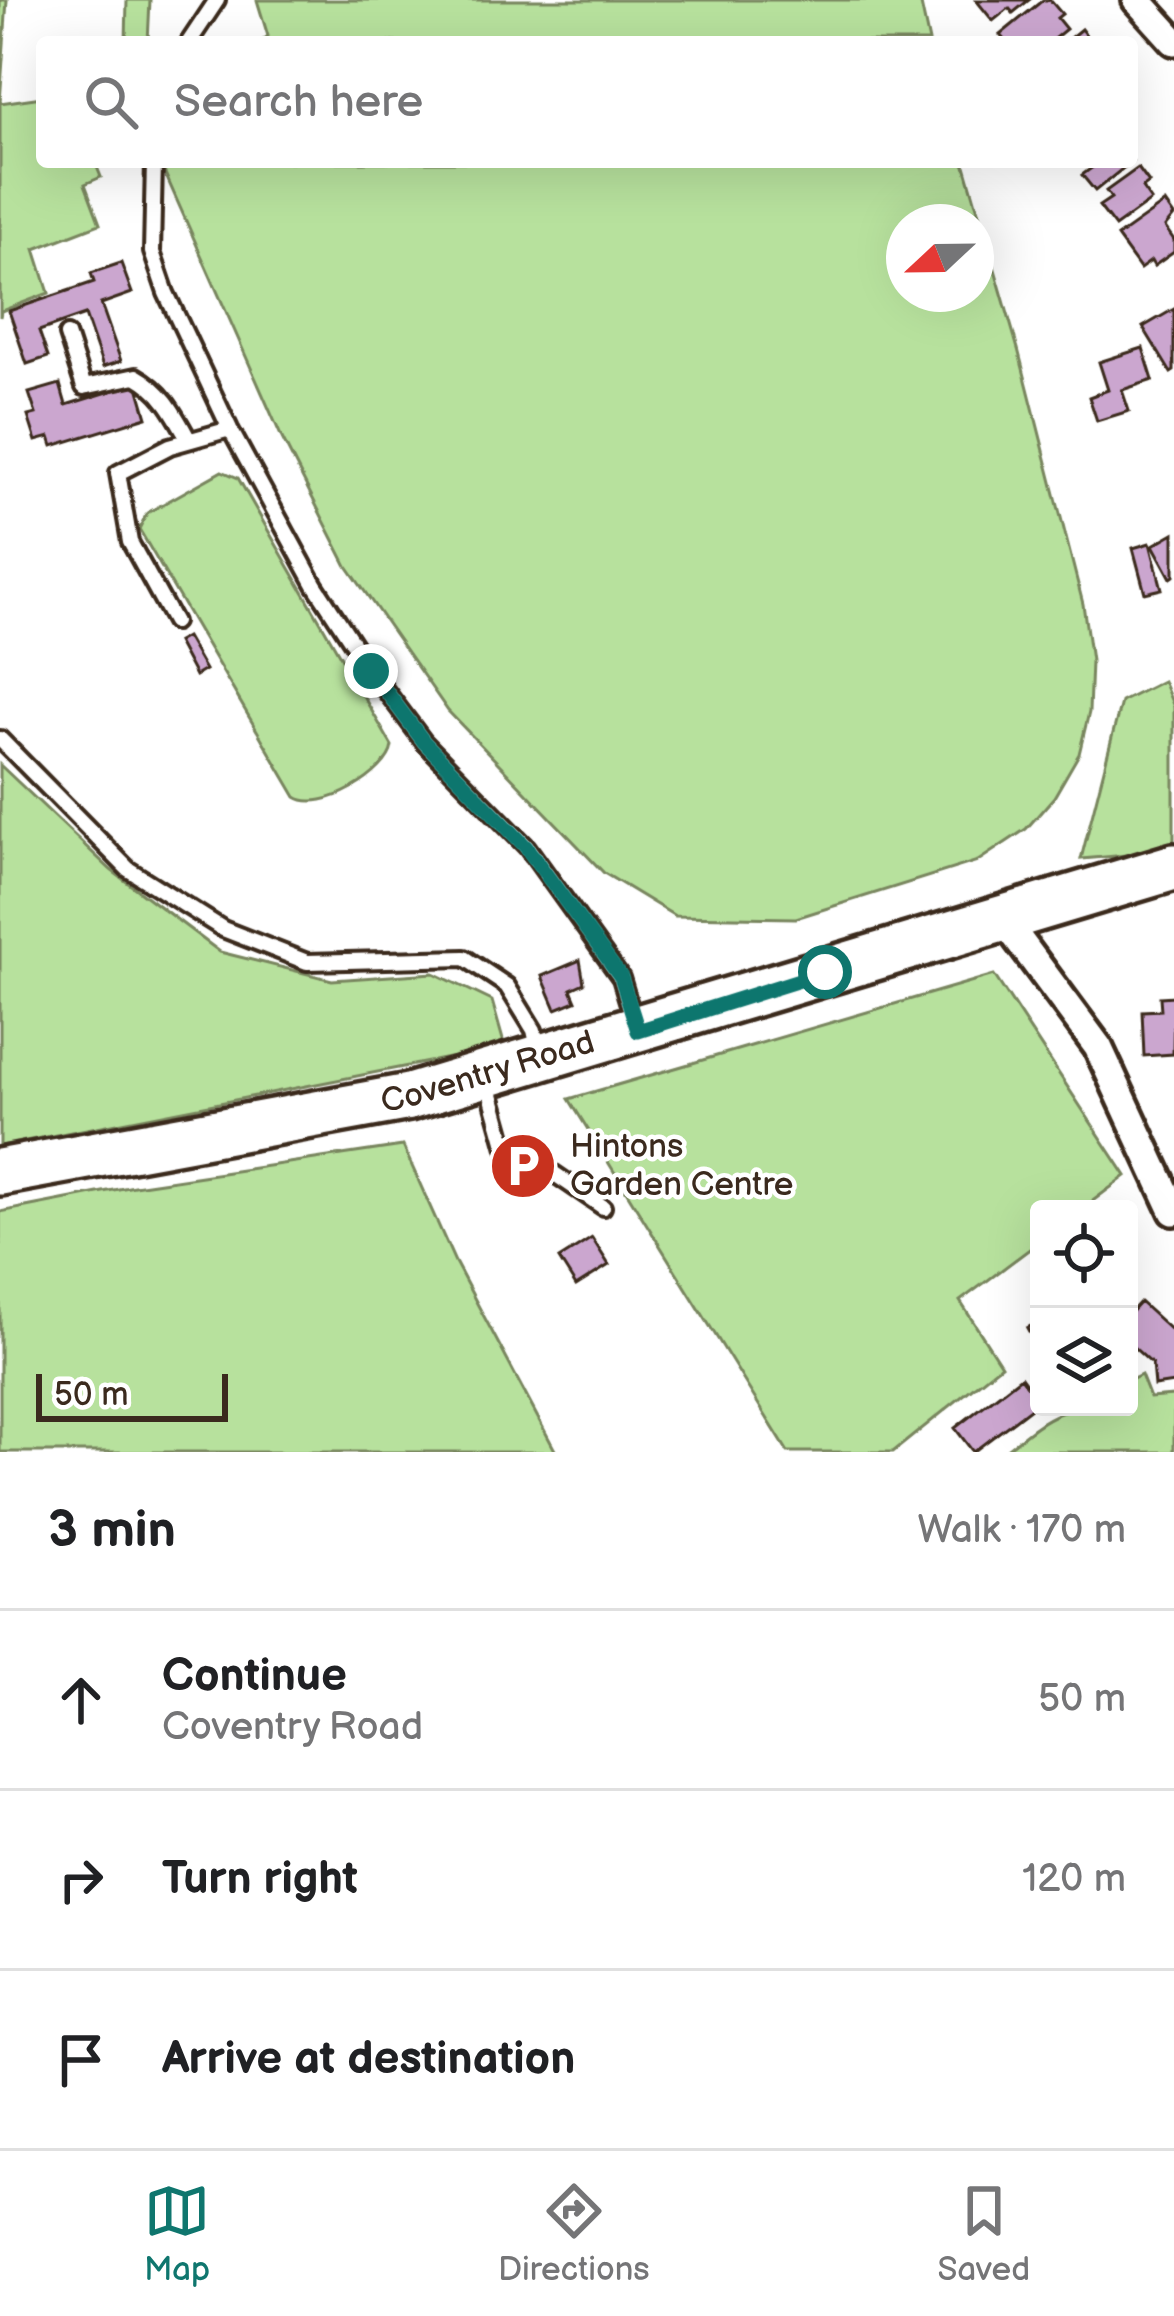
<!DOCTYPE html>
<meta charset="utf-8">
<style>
:root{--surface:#fff;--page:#f2f2f2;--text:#202124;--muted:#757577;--line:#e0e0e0;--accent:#0f766e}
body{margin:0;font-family:"Balsamiq Sans",sans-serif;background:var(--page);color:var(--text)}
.controls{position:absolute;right:36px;bottom:36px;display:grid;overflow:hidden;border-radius:12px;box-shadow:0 12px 48px #0002}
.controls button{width:108px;height:108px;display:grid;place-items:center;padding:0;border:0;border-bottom:3px solid var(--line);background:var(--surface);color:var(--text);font:60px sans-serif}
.compass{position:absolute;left:886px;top:204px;width:108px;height:108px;border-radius:50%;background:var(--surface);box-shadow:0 12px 48px #0002;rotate:248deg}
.scale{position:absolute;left:36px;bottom:30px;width:192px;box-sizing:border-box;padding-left:12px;border:6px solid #3b2a1e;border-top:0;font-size:33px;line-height:42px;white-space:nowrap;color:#3b2a1e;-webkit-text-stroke:9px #fff;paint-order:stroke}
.stop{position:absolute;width:36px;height:36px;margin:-27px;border:9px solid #0f766e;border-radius:50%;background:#fff}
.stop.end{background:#0f766e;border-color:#fff;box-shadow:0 3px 12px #0008}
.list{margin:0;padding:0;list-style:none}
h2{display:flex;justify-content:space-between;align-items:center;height:156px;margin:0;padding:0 48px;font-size:51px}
h2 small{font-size:39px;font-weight:400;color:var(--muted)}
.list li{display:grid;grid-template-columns:78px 1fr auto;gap:36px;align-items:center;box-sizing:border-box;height:180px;padding:0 48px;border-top:3px solid var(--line)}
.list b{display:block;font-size:45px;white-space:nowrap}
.list p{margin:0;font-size:39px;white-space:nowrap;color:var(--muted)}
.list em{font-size:39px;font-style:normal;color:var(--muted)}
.icon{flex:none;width:66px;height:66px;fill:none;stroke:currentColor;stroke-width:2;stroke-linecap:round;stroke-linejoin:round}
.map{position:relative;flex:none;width:1174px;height:1452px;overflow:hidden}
.search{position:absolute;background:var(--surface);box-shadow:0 12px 48px #0002;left:36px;right:36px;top:36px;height:132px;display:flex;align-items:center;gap:30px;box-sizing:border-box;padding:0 42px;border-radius:12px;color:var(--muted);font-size:45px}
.sheet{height:696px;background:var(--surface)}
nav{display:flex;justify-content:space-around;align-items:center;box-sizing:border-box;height:168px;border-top:3px solid var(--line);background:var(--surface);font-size:33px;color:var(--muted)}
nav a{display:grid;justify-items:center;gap:6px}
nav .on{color:var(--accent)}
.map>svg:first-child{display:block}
</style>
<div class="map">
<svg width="1174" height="1452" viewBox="0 0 1174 1452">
<rect width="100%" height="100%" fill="#fff"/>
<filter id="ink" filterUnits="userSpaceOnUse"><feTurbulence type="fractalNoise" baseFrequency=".00833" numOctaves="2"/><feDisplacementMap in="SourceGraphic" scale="24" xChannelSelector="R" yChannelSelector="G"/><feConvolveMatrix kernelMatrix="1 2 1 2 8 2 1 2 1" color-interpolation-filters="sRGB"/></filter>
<g filter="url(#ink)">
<!-- green -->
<path fill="#b7e19d" stroke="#79865e" stroke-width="3" fill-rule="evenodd" d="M 0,0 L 7,0 L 0,103 L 42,97 L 42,162 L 95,162 L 101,177 L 85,184 L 100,224 L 35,249 L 49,293 L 1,311 L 0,317 Z
M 127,0 L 150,0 L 148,42 L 126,42 Z
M 257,0 L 920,0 L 929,42 L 261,42 L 268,36 Z
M 160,162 L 964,162 L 1018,349 L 1083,604 L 1091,661 L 1089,712 L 1079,754 L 1054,797 L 1026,829 L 978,861 L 796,918 L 675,916 L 604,873 L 448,711 L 347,566 L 282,438 ZM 904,222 L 976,222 L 976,294 L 904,294 Z
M 222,471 L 238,478 L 392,746 C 389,773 321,814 296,797 L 139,529 L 147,513 Z
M 1163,681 L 1174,707 L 1174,851 L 1081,859 L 1121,702 Z
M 0,765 L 111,870 L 220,952 L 332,980 L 434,973 L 492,1001 L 505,1047 L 0,1146 Z
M 994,975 L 1126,1176 L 1082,1209 L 1039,1209 L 1039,1242 L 960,1301 L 1001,1365 L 893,1452 L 788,1452 L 569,1099 Z
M 403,1146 L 455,1262 L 556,1452 L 0,1452 L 0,1212 L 134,1186 Z
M 1141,1375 L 1150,1398 L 1174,1396 L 1174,1452 L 1003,1452 C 1057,1408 1060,1407 1129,1407 L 1129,1381 Z"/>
<!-- building -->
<path fill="#cba6cf" stroke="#3b2a1e" stroke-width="3" d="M 976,0 L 1029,0 L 1013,13 L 1009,8 L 993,21 Z
M 1043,0 L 1050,0 L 1062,14 L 1057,18 L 1066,29 L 1050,42 L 1006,42 L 1000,35 Z
M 1081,29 L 1091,42 L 1065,42 Z
M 1089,162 L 1131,162 L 1095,191 L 1082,175 L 1093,167 Z
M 1138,168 L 1149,183 L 1142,188 L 1151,201 L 1115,227 L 1099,206 L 1111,198 L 1106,191 Z
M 1165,203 L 1174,216 L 1165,227 L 1174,240 L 1174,252 L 1154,266 L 1151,261 L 1140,269 L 1117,237 Z
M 121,263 L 132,293 L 101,304 L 121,361 L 103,367 L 85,315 L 39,331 L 48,357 L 27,364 L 9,311 L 94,282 L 91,273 Z
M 1174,309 L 1174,371 L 1171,373 L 1143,327 Z
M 1143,348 L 1153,380 L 1122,390 L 1129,411 L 1097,421 L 1089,397 L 1108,390 L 1099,362 Z
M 137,383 L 147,417 L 53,446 L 50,437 L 36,441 L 28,416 L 36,414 L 29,393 L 60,384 L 66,405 Z
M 1174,533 L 1174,576 L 1171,578 L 1153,545 Z
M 1150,543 L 1162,589 L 1145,593 L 1133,548 Z
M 186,637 L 205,670 L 195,676 L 177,642 Z
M 580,960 L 584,983 L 571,989 L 576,1001 L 556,1009 L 542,976 Z
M 1174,996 L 1173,1054 L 1144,1056 L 1142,1011 L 1161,1010 L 1160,997 Z
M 592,1238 L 609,1265 L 576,1286 L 559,1259 Z
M 1140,1302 L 1174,1333 L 1174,1383 L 1154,1386 L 1152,1364 L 1129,1343 L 1129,1314 Z
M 1039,1322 L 1039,1347 L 1038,1348 L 1027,1328 Z
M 1021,1377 L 1039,1402 L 973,1452 L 955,1428 Z"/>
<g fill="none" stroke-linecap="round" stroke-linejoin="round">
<!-- lane casing -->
<g stroke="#3b2a1e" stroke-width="22">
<path id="lane" d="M 189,42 L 217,0
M 154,162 L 152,252 L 166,293 L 230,429 L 315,585 L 371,671 L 424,742 L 527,847 L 621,978 L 635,1024
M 67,335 L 84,387 L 136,376 C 163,391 174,413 189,440
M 174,622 L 130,542 L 118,473 L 170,446 L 230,429
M 0,739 L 128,869 L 223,929 L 307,962 L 465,958 L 507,986 L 534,1030 L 538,1048
M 487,1080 L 506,1148 L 543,1166 L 603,1207"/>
</g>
<!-- street casing -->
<g stroke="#3b2a1e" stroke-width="36">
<path id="street" d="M 1137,0 L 1174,41
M 1004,920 L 1098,1047 L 1174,1211"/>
</g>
<!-- primary casing -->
<g stroke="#3b2a1e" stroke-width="54">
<g id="primary">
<path id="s1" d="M 0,1172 L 409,1097 L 1174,867"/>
</g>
</g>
<!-- lane -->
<use href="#lane" stroke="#fff" stroke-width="14"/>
<!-- street -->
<use href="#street" stroke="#fff" stroke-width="27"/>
<!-- primary -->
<use href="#primary" stroke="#fff" stroke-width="45"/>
</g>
</g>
<g fill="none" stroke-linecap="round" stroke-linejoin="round" filter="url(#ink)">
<!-- route -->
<path stroke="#0f766e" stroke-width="15" d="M 371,671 L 424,742 L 526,847 L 621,977 L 638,1031 L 825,972"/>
</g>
<!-- icons -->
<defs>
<g id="parking-disc" transform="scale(3.45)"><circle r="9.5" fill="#c8321e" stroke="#fff"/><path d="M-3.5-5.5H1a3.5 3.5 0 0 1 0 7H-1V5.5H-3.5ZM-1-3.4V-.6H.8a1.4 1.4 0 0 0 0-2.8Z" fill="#fff"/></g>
</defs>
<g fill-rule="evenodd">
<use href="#parking-disc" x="523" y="1166"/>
</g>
<g text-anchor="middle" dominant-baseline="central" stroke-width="9" stroke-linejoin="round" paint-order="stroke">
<!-- street labels -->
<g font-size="33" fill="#3b2a1e" stroke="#fff">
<text stroke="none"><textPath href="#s1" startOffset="498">Coventry Road</textPath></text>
</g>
<!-- poi labels -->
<g font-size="33" fill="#3b2a1e" stroke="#fff" text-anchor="start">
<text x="570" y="1147">Hintons<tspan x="570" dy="38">Garden Centre</tspan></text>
</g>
</g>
</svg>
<div class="controls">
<button><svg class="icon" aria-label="locate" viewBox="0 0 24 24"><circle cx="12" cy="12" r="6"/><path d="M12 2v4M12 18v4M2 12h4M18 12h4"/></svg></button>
<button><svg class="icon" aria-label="layers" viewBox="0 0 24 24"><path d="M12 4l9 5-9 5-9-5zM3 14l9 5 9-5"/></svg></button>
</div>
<svg class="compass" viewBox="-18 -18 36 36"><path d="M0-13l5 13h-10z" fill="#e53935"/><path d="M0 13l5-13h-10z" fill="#757577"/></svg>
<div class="scale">50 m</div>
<div class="stop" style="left:825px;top:972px"></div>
<div class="stop end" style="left:371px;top:671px"></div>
<div class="search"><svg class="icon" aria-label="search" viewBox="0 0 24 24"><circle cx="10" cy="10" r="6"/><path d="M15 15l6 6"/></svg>Search here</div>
</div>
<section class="sheet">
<h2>3 min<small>Walk · 170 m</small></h2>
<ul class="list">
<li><svg class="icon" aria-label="ahead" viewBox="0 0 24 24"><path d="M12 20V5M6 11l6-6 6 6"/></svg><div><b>Continue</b><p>Coventry Road</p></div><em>50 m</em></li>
<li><svg class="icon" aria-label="right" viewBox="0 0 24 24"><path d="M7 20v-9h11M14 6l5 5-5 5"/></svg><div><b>Turn right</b></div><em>120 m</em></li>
<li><svg class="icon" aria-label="arrive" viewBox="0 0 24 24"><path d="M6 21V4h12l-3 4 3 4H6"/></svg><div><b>Arrive at destination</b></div></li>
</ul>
</section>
<nav>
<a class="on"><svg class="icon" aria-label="map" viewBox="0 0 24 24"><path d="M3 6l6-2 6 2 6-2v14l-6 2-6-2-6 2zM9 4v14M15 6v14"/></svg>Map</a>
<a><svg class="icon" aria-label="directions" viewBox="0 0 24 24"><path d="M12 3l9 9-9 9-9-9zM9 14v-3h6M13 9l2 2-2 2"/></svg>Directions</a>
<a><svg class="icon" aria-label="saved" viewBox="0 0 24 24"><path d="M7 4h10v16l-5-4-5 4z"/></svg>Saved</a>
</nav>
